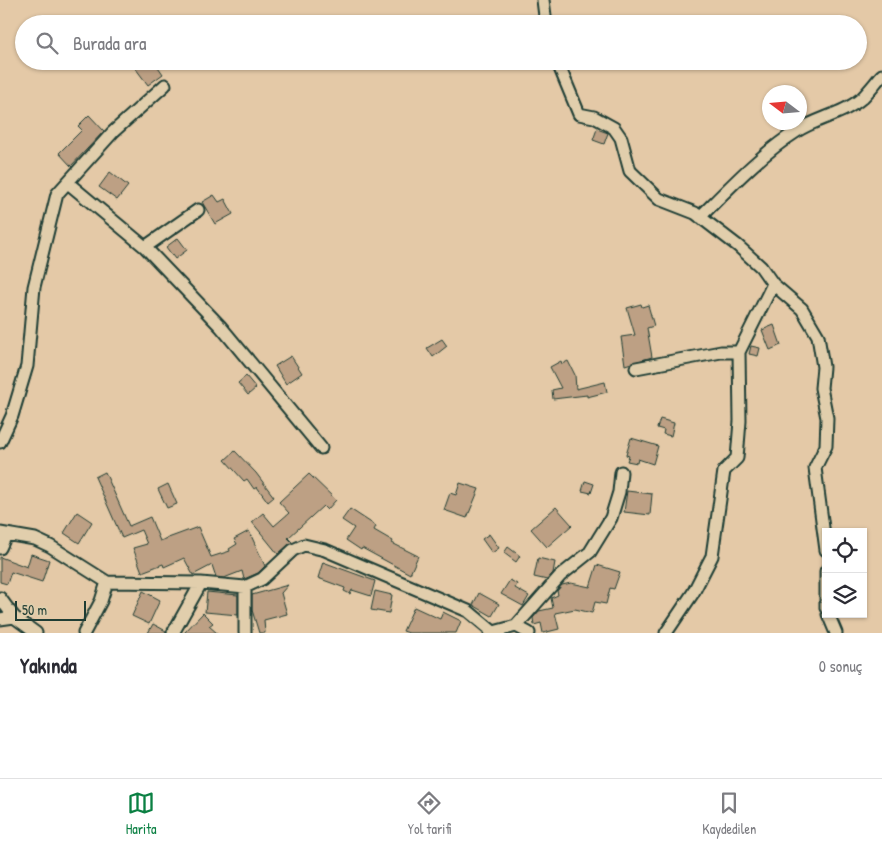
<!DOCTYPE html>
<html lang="tr">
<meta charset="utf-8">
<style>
:root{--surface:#fff;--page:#f2f2f3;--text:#2b2b33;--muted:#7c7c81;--line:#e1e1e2;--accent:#0b8043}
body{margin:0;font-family:"Patrick Hand",sans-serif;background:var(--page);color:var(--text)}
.controls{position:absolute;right:15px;bottom:15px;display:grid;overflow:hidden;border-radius:0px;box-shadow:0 1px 4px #0004}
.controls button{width:45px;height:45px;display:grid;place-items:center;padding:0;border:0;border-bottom:1px solid var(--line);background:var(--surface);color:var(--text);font:25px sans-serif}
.compass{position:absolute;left:762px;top:85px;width:45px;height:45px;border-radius:50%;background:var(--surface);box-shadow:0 1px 4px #0004;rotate:286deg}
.scale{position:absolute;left:15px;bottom:12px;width:71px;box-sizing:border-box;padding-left:5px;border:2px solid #1f3d34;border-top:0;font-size:14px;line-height:18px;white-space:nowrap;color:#1f3d34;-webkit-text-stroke:4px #e1ceac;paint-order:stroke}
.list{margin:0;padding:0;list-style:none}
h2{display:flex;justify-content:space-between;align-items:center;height:65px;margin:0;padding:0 20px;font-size:21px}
h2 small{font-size:16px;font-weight:400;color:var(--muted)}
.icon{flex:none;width:28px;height:28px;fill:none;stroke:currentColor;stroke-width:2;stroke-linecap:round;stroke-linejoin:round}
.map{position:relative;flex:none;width:882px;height:633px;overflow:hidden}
.search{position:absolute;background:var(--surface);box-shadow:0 1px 4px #0004;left:15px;right:15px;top:15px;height:55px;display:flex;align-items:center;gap:12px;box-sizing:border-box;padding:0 18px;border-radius:28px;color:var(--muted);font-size:19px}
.sheet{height:145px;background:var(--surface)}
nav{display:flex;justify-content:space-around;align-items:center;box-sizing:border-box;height:70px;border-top:1px solid var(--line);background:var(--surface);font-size:14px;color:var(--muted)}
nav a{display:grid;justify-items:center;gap:2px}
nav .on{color:var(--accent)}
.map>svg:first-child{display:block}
</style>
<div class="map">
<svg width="882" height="633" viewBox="0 0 882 633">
<rect width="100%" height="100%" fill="#e4c9a7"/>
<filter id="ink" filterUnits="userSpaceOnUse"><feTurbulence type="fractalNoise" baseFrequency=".02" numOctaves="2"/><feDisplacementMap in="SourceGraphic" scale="10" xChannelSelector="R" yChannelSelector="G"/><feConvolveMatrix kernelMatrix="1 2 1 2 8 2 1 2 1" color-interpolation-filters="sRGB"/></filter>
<g filter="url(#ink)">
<!-- building -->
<path fill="#bda084" stroke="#1f3d34" d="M 146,61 L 154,61 L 163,74 L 148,85 L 136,69 Z
M 89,115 L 104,131 L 71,166 L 59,153 L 82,130 L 78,126 Z
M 597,129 L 608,133 L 604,144 L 593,140 Z
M 110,172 L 128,186 L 117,200 L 99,187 Z
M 214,195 L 219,202 L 225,199 L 233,214 L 215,224 L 202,202 Z
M 178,238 L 187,250 L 175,259 L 166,247 Z
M 641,304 L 642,307 L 648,305 L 654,326 L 647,328 L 652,357 L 625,365 L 621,337 L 635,335 L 627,308 Z
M 774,325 L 781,345 L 770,350 L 762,330 Z
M 442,339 L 447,346 L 433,357 L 427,348 Z
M 751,346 L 760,348 L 758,356 L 749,354 Z
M 291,356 L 302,373 L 286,384 L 275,366 Z
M 561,361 L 562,364 L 568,361 L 575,375 L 576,389 L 605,382 L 607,392 L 587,397 L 587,395 L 553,399 L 552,390 L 561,388 L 550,367 Z
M 246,376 L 256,388 L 248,395 L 238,383 Z
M 660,419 L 674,423 L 671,436 L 663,434 L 664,430 L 657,428 Z
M 631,438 L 658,446 L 653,464 L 638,459 L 637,463 L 627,461 L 629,456 L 626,455 Z
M 235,451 L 256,473 L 274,497 L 268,502 L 257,487 L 254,489 L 247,479 L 244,481 L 225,460 Z
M 105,472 L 129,526 L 150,517 L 160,541 L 198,527 L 211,557 L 230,551 L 229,549 L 237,544 L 234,539 L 249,531 L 265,566 L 258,573 L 244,579 L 242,571 L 224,578 L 216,577 L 212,565 L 193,575 L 184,558 L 164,567 L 163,564 L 142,572 L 133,548 L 147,544 L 141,530 L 122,538 L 95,477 Z
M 309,474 L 336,500 L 327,510 L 323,506 L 288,538 L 292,542 L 278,554 L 252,522 L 263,513 L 274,526 L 289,513 L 279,502 Z
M 585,481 L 594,484 L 591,493 L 582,491 Z
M 460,483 L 479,489 L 467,518 L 444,510 L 450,493 L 456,495 Z
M 168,484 L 177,504 L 167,508 L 158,489 Z
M 627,491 L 652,494 L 650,515 L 624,512 Z
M 556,507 L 572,525 L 547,547 L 531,529 Z
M 350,509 L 376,526 L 374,530 L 393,541 L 392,543 L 418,556 L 410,574 L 362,548 L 361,550 L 346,540 L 354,528 L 342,520 Z
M 77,512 L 92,522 L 79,543 L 64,533 Z
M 489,534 L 499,548 L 492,553 L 482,539 Z
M 508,547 L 520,556 L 516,562 L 504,553 Z
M 31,554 L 49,560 L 42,582 L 11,572 L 7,584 L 0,582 L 0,557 L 27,567 Z
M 538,558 L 555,562 L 553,573 L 547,580 L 534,577 Z
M 323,562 L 375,581 L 371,596 L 352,590 L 350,594 L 344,591 L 345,588 L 318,578 Z
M 597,565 L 620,572 L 614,589 L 610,588 L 606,604 L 595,602 L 592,613 L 575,609 L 555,613 L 559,629 L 543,633 L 541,623 L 534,625 L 533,618 L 539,611 L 553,608 L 551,598 L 558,595 L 557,591 L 562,585 L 571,583 L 590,587 Z
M 510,580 L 517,584 L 515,588 L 529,596 L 523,606 L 501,594 Z
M 288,585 L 281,593 L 287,614 L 264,620 L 265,633 L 259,633 L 252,610 L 252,595 Z
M 143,591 L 160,600 L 149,624 L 132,616 Z
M 375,591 L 392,595 L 389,613 L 371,610 Z
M 207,592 L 238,595 L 238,615 L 205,612 Z
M 479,593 L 499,604 L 492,616 L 473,605 Z
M 414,607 L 440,619 L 443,612 L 461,621 L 456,633 L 409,633 L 403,631 Z
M 203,613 L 213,623 L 209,626 L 217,633 L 184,633 Z
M 153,624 L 166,631 L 166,633 L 148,633 Z"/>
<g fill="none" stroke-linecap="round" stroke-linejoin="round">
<!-- street casing -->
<g stroke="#1f3d34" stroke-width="15">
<path id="street" d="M 543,0 L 546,24
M 557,61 L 579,114 L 594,117 L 614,128 L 621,138 L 630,171 L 659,199 L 695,213 L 738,246 L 761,267 L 773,284 L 802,309 L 818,336 L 823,367 L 821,388 L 827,418 L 826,446 L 815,468 L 826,550
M 68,183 L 145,247 L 221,327 L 321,448
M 700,217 C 730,187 761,154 797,131 C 817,118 844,114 862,98 C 869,91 875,83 882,75
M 145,247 L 198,210
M 636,368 L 721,352 L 739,352
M 0,442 L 12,416 L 27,366 L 34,287 L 57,194 L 113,132 L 165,85
M 0,533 L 35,539 L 50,546 L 107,582 L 201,583 L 245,587 L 262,579 L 293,550 L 304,545 L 325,550 L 468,611 L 492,631
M 0,548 L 6,535
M 826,571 L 826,608
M 245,587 L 245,633
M 0,598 L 14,617 L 36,633
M 828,614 L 836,633
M 0,619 L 14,617
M 516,626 L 529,633
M 84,633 L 101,601 L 107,582
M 173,633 L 201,583
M 490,633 L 516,626 L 560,576 L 590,552 L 611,518 L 619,492 L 621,472
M 666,633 L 693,593 L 712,556 L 724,471 L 737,458 L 740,421 L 739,352 L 773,284"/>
</g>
<!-- street -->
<use href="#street" stroke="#e1ceac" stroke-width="11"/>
</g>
</g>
</svg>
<div class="controls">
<button><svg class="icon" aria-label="locate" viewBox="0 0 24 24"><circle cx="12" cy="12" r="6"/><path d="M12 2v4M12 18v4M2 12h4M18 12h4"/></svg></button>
<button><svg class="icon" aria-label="layers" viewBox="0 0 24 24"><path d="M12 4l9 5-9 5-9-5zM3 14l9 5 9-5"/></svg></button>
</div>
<svg class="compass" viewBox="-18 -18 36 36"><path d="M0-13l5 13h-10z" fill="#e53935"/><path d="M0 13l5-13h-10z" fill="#7c7c81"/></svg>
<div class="scale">50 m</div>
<div class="search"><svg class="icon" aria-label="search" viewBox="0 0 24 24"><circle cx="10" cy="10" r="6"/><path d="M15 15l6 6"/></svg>Burada ara</div>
</div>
<section class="sheet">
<h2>Yakında<small>0 sonuç</small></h2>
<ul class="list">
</ul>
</section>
<nav>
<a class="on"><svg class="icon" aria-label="map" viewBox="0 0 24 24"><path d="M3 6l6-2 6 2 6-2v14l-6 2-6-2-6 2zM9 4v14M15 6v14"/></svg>Harita</a>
<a><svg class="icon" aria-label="directions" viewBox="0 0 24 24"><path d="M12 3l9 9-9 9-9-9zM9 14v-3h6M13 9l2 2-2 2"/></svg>Yol tarifi</a>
<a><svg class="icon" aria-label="saved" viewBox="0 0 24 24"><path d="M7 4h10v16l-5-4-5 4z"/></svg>Kaydedilen</a>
</nav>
